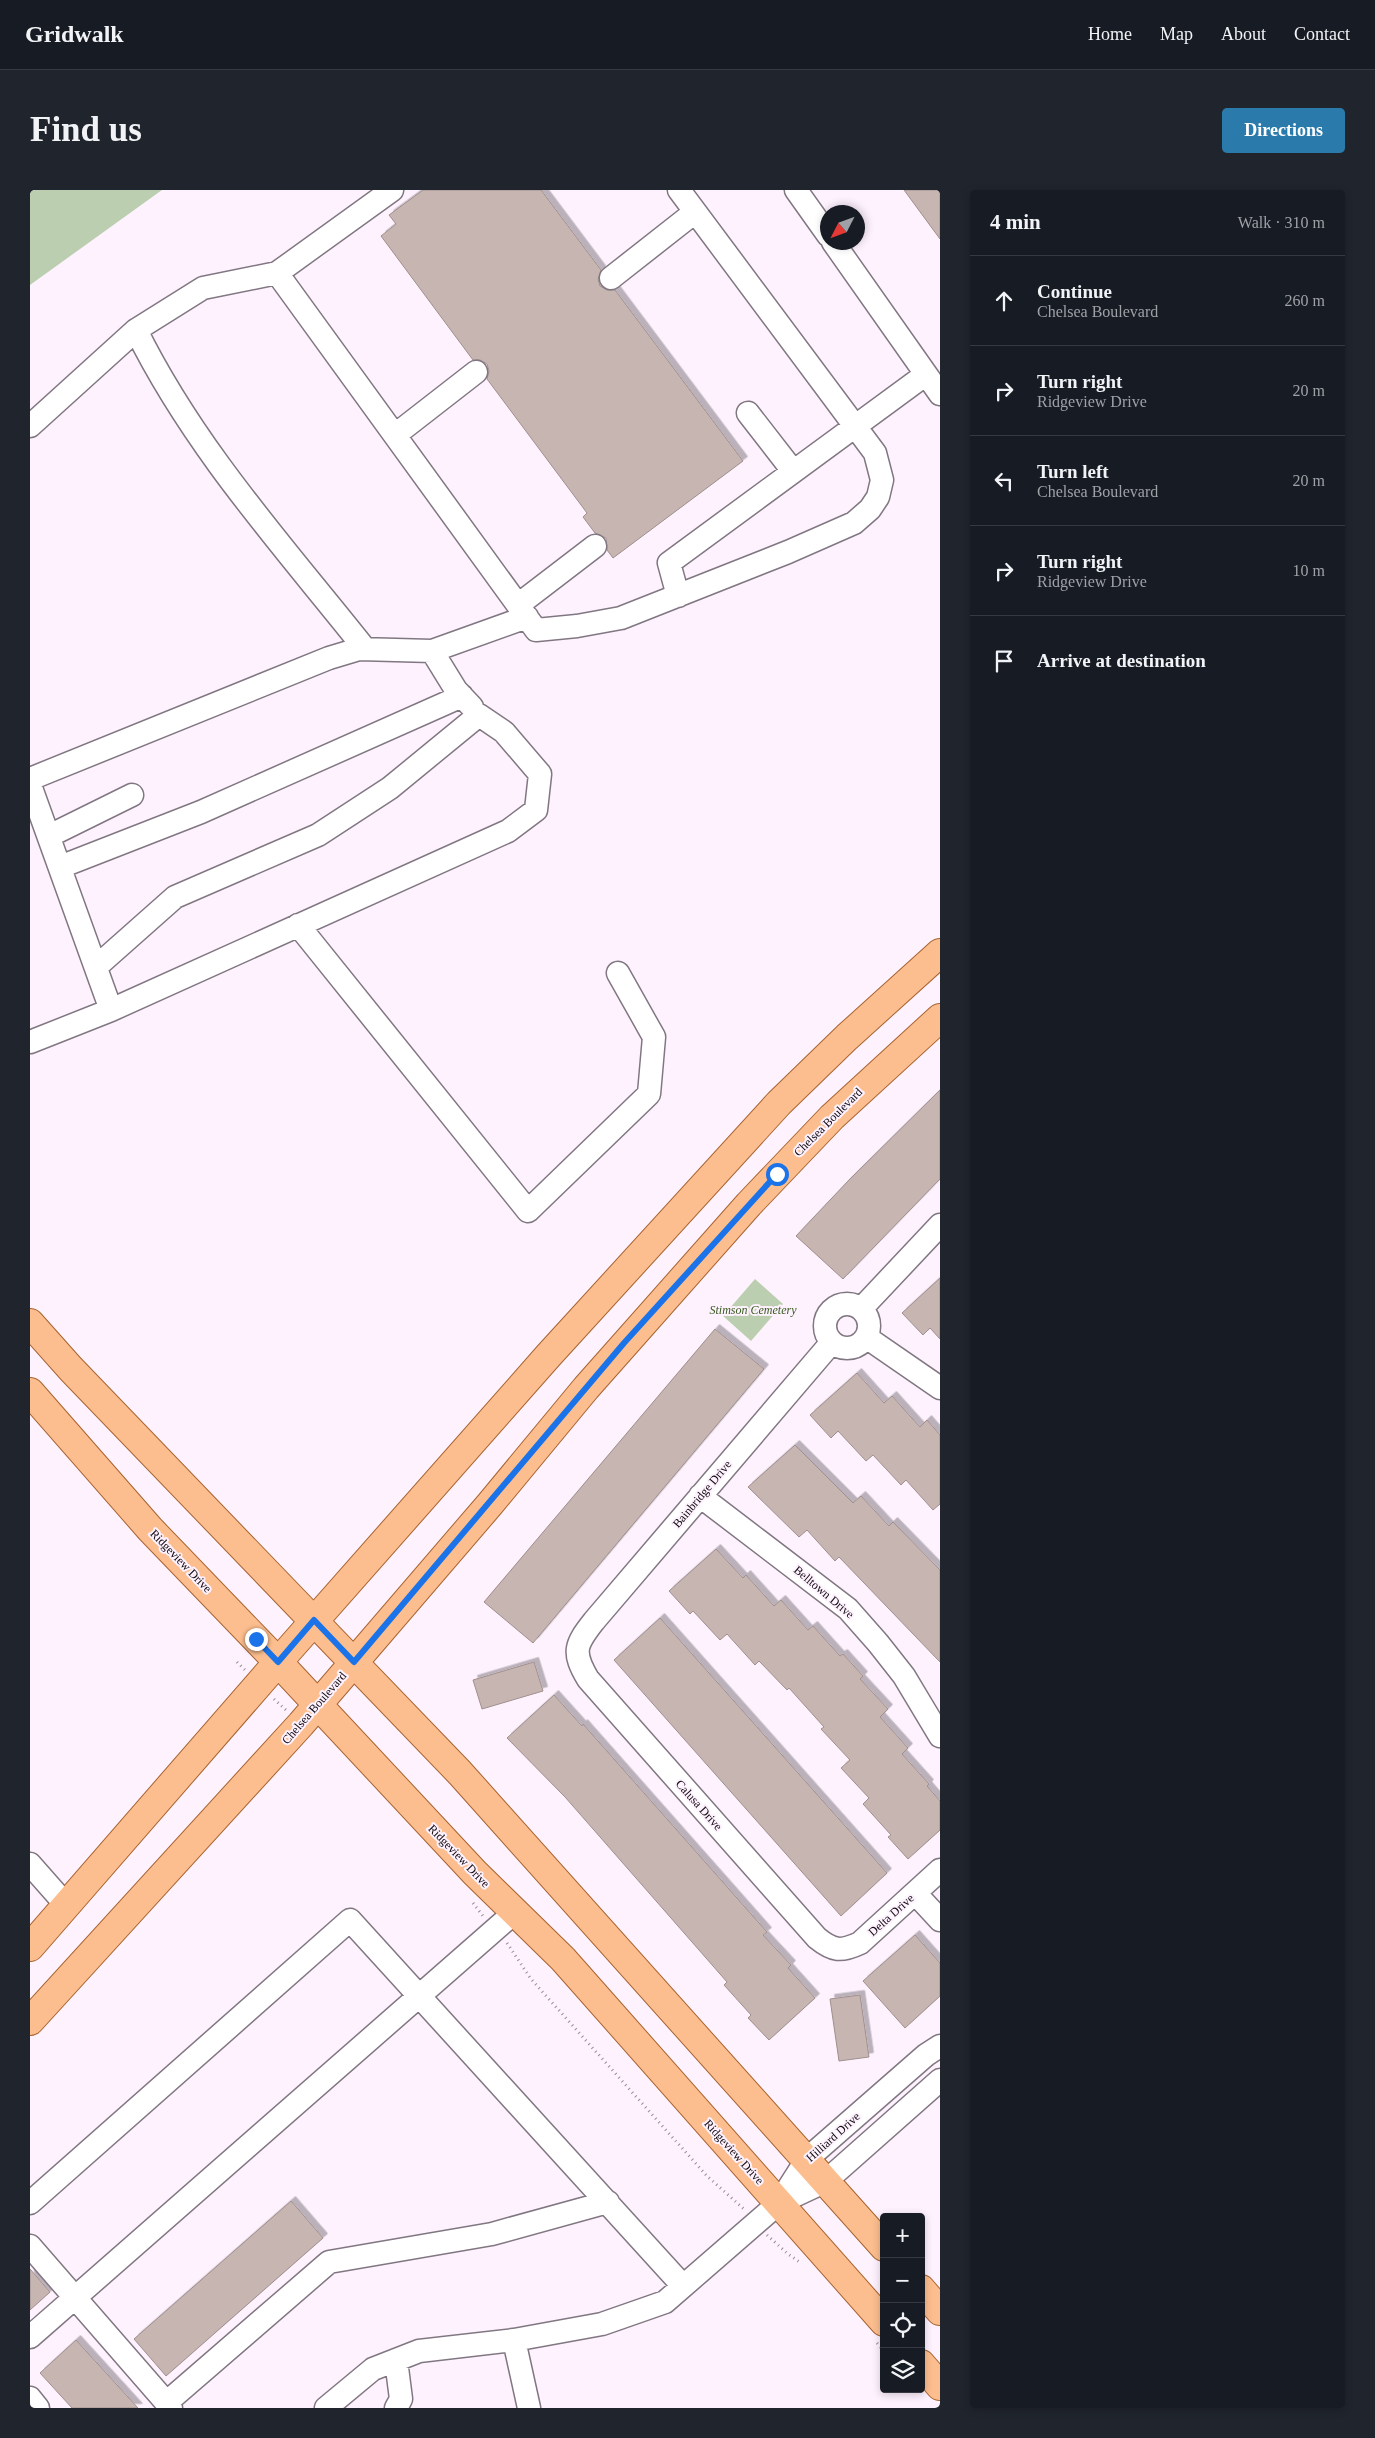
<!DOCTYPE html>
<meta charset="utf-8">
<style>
:root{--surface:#171b24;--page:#20242c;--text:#f1f3f6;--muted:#9ea1a6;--line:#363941;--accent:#2a7bac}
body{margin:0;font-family:"Times New Roman",serif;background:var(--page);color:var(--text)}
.controls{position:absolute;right:15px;bottom:15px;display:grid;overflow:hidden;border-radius:5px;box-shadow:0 2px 8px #0003}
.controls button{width:45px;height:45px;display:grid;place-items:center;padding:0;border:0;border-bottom:1px solid var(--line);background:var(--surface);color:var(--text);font:25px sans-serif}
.compass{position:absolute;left:790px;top:15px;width:45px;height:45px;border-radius:50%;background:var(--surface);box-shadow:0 2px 8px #0003;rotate:228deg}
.stop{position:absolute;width:15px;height:15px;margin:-11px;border:4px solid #1a73e8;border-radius:50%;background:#fff}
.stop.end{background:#1a73e8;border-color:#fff;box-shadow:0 1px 5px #0008}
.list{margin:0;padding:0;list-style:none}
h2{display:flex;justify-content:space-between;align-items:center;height:65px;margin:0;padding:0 20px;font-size:21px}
h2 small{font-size:16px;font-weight:400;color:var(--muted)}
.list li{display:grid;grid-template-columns:32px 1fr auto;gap:15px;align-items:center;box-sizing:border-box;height:90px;padding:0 20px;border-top:1px solid var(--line)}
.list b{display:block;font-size:19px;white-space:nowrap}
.list p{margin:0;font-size:16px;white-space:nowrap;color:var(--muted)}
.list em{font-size:16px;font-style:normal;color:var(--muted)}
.icon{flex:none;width:28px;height:28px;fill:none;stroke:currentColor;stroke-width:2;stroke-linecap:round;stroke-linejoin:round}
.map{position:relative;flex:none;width:910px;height:2218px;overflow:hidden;border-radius:5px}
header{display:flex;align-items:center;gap:30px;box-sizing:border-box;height:70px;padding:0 25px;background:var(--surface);border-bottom:1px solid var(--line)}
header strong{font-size:24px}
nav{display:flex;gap:28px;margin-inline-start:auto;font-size:18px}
.intro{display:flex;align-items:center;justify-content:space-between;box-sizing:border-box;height:120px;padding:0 30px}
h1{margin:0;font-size:35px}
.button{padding:12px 22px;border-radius:5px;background:var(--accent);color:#fff;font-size:18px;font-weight:700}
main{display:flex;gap:30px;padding:0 30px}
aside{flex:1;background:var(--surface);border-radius:5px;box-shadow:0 2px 8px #0003}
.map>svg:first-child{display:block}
</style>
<header>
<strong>Gridwalk</strong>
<nav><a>Home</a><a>Map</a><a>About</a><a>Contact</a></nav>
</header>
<div class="intro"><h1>Find us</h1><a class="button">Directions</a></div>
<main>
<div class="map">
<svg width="910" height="2218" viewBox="0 0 910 2218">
<defs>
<filter id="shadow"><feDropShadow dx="4.5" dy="-4.5" stdDeviation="0" flood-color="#0004"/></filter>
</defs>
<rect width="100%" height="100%" fill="#fef2fe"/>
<!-- green -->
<path fill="#bbcfb0" d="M 0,0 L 132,0 L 0,95 Z
M 725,1089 L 753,1114 L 721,1151 L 693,1126 Z"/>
<!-- building -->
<path fill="#c7b5b2" stroke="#a08f8d" filter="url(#shadow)" d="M 393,0 L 511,0 L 571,80 L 568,89 L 570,96 L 577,100 L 585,100 L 713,271 L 583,368 L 577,360 L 576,348 L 565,343 L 553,327 L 557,323 L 457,189 L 459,181 L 457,174 L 450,170 L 443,170 L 351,46 L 366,34 L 359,25 Z
M 874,0 L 910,0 L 910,49 Z
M 910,900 L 910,989 L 813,1089 L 766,1046 L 820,989 Z
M 910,1088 L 910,1149 L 900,1138 L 893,1145 L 872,1123 Z
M 685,1139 L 734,1179 L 503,1453 L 454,1412 Z
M 827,1183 L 854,1213 L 862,1206 L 890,1237 L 897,1230 L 910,1245 L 910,1314 L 903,1320 L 876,1290 L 871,1295 L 843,1265 L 836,1271 L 808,1241 L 801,1248 L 780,1225 Z
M 765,1255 L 823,1313 L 831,1306 L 859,1336 L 863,1332 L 910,1380 L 910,1472 L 809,1367 L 805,1371 L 777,1340 L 769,1347 L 718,1297 Z
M 686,1359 L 713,1388 L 716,1385 L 744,1416 L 751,1410 L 778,1440 L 783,1436 L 810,1466 L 813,1464 L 833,1486 L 830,1489 L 858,1519 L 850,1527 L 878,1558 L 872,1564 L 899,1594 L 897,1596 L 910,1611 L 910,1640 L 878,1669 L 858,1647 L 861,1645 L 833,1614 L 839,1608 L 811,1578 L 820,1570 L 791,1539 L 794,1537 L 759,1498 L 757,1500 L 729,1471 L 725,1475 L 697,1444 L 690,1450 L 663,1421 L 660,1424 L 639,1401 Z
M 630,1428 L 857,1683 L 811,1726 L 584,1470 Z
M 504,1472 L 513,1501 L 452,1519 L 443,1490 Z
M 524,1505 L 552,1536 L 553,1534 L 737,1742 L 733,1745 L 761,1775 L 758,1778 L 785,1808 L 739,1850 L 718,1828 L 721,1825 L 694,1795 L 697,1792 L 535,1607 L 477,1548 Z
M 885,1745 L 910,1773 L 910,1806 L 875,1838 L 833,1791 Z
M 830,1805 L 839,1867 L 809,1871 L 800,1809 Z
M 261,2011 L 293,2048 L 136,2186 L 104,2149 Z
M 0,2079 L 20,2102 L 0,2120 Z
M 46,2150 L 108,2218 L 42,2218 L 10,2183 Z"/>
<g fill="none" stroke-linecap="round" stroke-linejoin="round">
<!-- minor casing -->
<g stroke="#817782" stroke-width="25">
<path id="minor" d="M 362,0 L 247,83 L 506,440 L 547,436 L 591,428 L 758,362 L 824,333 L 840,319 L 848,307 L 852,290 L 845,263 L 649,0
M 766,0 L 798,45
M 803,52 L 910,204
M 247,83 L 173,98 L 106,140 C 164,258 254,357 335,459
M 581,88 L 665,22
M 718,223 L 763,281
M 0,236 L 106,140
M 365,245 L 446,182
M 648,406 L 639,373 L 895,185
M 488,415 L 565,356
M 402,461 L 426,500 L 442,517
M 0,589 L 299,468 L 329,459 L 402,461 L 497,427
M 0,595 L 81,820
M 19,646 L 102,605
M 30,677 L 171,622 L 432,506
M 268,735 L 498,1021 L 619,904 L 624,847 L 588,783
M 0,852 L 81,820 L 478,641 L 506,620 L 510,584 L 474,542 L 449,525 L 360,598 L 288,645 L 145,707 L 66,777
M795 1136a22 22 0 1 1 44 0a22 22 0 1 1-44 0Z
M 831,1119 L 910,1035
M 836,1147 L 910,1198
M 802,1152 L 564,1431 C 545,1455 542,1462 558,1489 L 787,1748 C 803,1761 811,1762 830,1753 L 910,1680
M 670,1306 L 818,1419 L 848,1453 L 874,1486 L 910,1546
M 0,1674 L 37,1716
M 885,1703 L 910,1730
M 0,2013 L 320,1730 L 653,2096
M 749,2013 L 777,1969 L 896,1865 L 910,1856
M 0,2056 L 141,2218
M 0,2147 L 485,1722
M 484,2150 L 499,2218
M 366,2170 L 371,2209 L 366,2218
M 0,2208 L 8,2218
M 136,2213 L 299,2072 L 462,2044 L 578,2012
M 296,2218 L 343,2179 L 389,2161 L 484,2150 L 572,2134 L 635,2112 L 749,2013 L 796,1991 L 910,1890"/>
</g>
<!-- major casing -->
<g stroke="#a76330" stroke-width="30">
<path id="major" d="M 0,1133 L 41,1179 L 430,1583 L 854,2057
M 0,1202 L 120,1339 L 248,1472 L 445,1683 L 533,1769 L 854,2132
M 0,1757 L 248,1472 L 518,1166 L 749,913 L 817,847 L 910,763
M 0,1831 L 271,1534 L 460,1314 L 556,1198 L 719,1014 L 802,927 L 910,828
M 891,2099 L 910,2121
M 891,2174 L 910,2196"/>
</g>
<!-- path -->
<path stroke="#968d96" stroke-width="3" stroke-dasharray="1 4" stroke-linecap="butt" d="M 207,1472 L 215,1480
M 244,1509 L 256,1520
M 443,1713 L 453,1726
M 477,1753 L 501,1789 L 677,1986 L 715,2020
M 737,2045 L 758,2064 L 771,2073
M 847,2153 L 854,2161"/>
<!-- minor -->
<use href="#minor" stroke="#fff" stroke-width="22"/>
<!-- major -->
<use href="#major" stroke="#fcbe8e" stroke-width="28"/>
</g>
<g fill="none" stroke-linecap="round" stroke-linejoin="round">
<!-- route -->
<path stroke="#1a73e8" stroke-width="6" d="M 226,1449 L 248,1472 L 284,1430 L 324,1472 L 594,1153 L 747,984"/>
</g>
<g text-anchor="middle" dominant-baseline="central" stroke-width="4" stroke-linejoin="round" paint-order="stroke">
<!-- street labels -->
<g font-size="12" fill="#0e0a0e" stroke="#fef2fe">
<text transform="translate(798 932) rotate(-45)">Chelsea Boulevard</text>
<text transform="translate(672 1304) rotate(-50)">Bainbridge Drive</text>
<text transform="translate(151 1371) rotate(46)">Ridgeview Drive</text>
<text transform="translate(794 1402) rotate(40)">Belltown Drive</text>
<text transform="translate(284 1518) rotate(-49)">Chelsea Boulevard</text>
<text transform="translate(669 1615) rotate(48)">Calusa Drive</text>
<text transform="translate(429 1666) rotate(46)">Ridgeview Drive</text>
<text transform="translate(861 1725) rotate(-42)">Delta Drive</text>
<text transform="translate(803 1947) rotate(-42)">Hilliard Drive</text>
<text transform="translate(704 1962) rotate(48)">Ridgeview Drive</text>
</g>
<!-- park labels -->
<g font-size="12" font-style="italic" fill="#36591e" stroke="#fef2fe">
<text x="723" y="1120">Stimson Cemetery</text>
</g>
</g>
</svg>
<div class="controls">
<button>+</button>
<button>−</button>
<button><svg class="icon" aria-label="locate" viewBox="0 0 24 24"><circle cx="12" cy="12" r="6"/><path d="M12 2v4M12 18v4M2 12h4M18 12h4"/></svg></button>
<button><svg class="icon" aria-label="layers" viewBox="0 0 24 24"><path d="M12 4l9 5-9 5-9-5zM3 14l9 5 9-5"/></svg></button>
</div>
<svg class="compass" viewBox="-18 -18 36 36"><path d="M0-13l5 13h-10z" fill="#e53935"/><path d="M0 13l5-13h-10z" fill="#9ea1a6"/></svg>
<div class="stop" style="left:747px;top:984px"></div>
<div class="stop end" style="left:226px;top:1449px"></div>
</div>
<aside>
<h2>4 min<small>Walk · 310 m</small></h2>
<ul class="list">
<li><svg class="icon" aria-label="ahead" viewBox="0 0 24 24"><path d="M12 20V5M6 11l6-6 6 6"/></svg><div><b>Continue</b><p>Chelsea Boulevard</p></div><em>260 m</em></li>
<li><svg class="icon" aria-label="right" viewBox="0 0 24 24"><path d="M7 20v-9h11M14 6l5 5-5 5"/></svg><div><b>Turn right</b><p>Ridgeview Drive</p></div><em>20 m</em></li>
<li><svg class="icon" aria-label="left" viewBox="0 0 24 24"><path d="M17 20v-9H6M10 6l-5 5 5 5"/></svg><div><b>Turn left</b><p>Chelsea Boulevard</p></div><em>20 m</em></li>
<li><svg class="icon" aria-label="right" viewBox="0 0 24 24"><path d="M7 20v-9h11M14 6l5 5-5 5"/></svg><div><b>Turn right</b><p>Ridgeview Drive</p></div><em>10 m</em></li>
<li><svg class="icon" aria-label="arrive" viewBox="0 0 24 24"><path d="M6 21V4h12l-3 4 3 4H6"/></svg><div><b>Arrive at destination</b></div></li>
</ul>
</aside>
</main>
